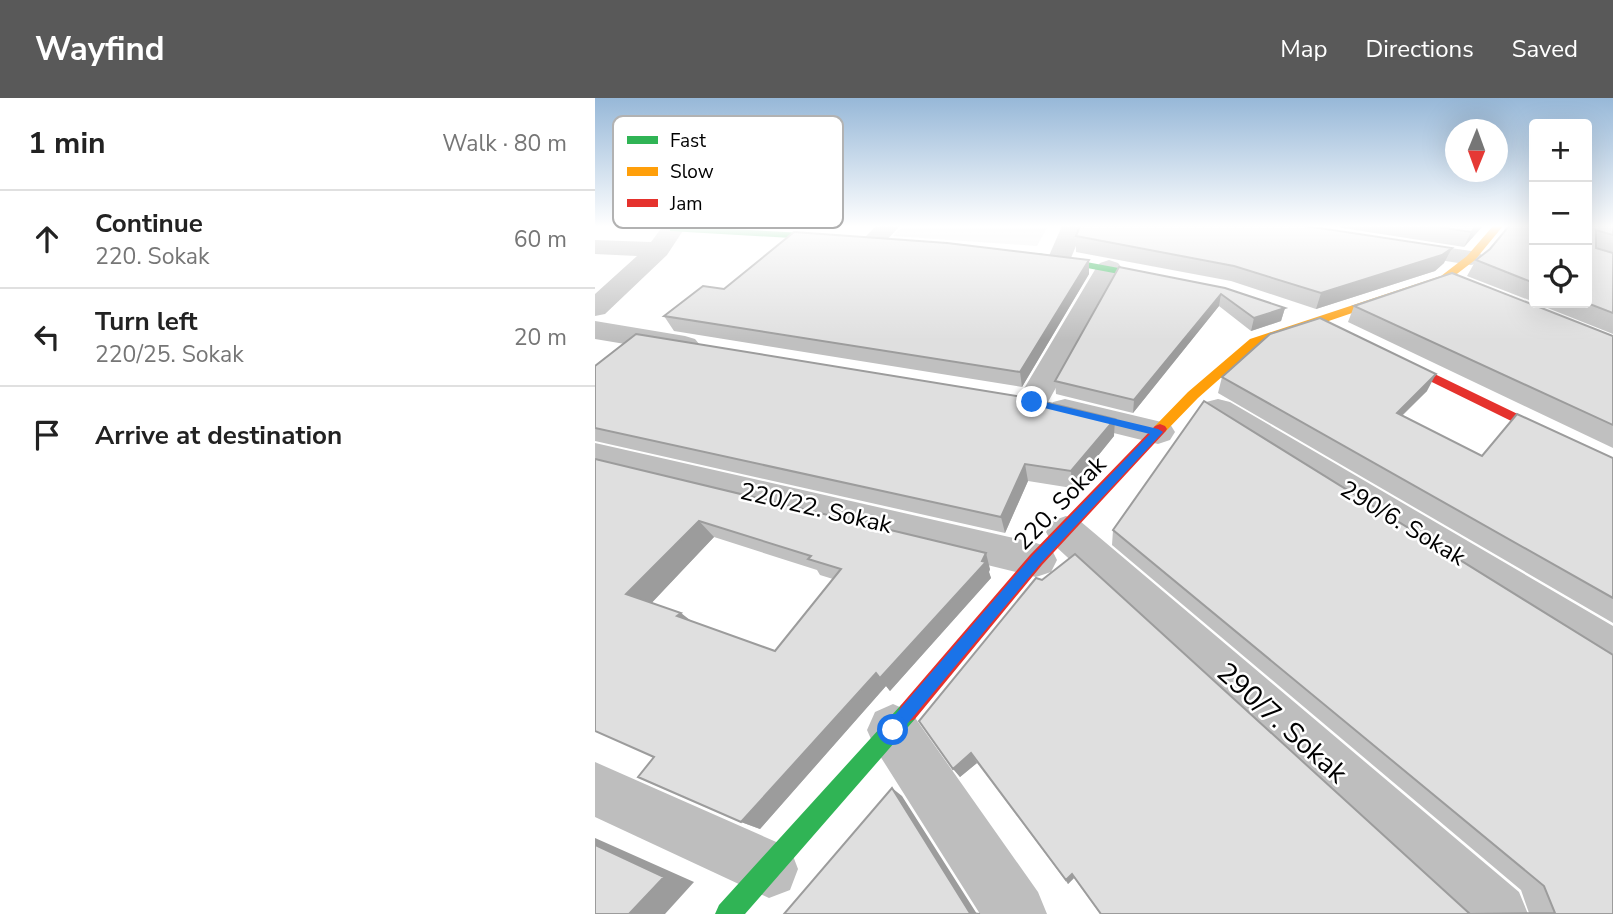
<!DOCTYPE html>
<meta charset="utf-8">
<style>
:root{--surface:#fff;--page:#f2f2f2;--text:#222;--muted:#767676;--line:#e0e0e0;--accent:#595959}
body{margin:0;font-family:"Nunito Sans",sans-serif;background:var(--page);color:var(--text)}
.controls{position:absolute;right:21px;top:21px;display:grid;overflow:hidden;border-radius:7px;box-shadow:0 7px 28px #0002}
.controls button{width:63px;height:63px;display:grid;place-items:center;padding:0;border:0;border-bottom:2px solid var(--line);background:var(--surface);color:var(--text);font:35px sans-serif}
.compass{position:absolute;left:850px;top:21px;width:63px;height:63px;border-radius:50%;background:var(--surface);box-shadow:0 7px 28px #0002;rotate:181deg}
.stop{position:absolute;width:21px;height:21px;margin:-16px;border:5px solid #1a73e8;border-radius:50%;background:#fff}
.stop.end{background:#1a73e8;border-color:#fff;box-shadow:0 2px 7px #0008}
.list{margin:0;padding:0;list-style:none}
h2{display:flex;justify-content:space-between;align-items:center;height:91px;margin:0;padding:0 28px;font-size:30px}
h2 small{font-size:23px;font-weight:400;color:var(--muted)}
.list li{display:grid;grid-template-columns:46px 1fr auto;gap:21px;align-items:center;box-sizing:border-box;height:98px;padding:0 28px;border-top:2px solid var(--line)}
.list b{display:block;font-size:26px;white-space:nowrap}
.list p{margin:0;font-size:23px;white-space:nowrap;color:var(--muted)}
.list em{font-size:23px;font-style:normal;color:var(--muted)}
.icon{flex:none;width:38px;height:38px;fill:none;stroke:currentColor;stroke-width:2;stroke-linecap:round;stroke-linejoin:round}
.map{position:relative;flex:none;width:1018px;height:816px;overflow:hidden}
header{display:flex;align-items:center;gap:42px;box-sizing:border-box;height:98px;padding:0 35px;background:var(--accent);color:#fff}
header strong{font-size:33px}
nav{display:flex;gap:38px;margin-inline-start:auto;font-size:24px}
main{display:flex}
aside{flex:1;background:var(--surface)}
.map>svg:first-child{display:block}
</style>
<header>
<strong>Wayfind</strong>
<nav><a>Map</a><a>Directions</a><a>Saved</a></nav>
</header>
<main>
<aside>
<h2>1 min<small>Walk · 80 m</small></h2>
<ul class="list">
<li><svg class="icon" aria-label="ahead" viewBox="0 0 24 24"><path d="M12 20V5M6 11l6-6 6 6"/></svg><div><b>Continue</b><p>220. Sokak</p></div><em>60 m</em></li>
<li><svg class="icon" aria-label="left" viewBox="0 0 24 24"><path d="M17 20v-9H6M10 6l-5 5 5 5"/></svg><div><b>Turn left</b><p>220/25. Sokak</p></div><em>20 m</em></li>
<li><svg class="icon" aria-label="arrive" viewBox="0 0 24 24"><path d="M6 21V4h12l-3 4 3 4H6"/></svg><div><b>Arrive at destination</b></div></li>
</ul>
</aside>
<div class="map">
<svg width="1018" height="816" viewBox="0 0 1018 816">
<rect width="100%" height="100%" fill="#fff"/>
<!-- green -->
<path fill="#ececec" d="M 308,128 L 453,128 L 442,148 L 298,138 Z"/>
<g fill="none" stroke-linecap="round" stroke-linejoin="round">
<!-- street -->
<path fill="#bebebe" fill-rule="evenodd" d="M 68,128 L 91,128 L 72,157 L 10,216 L 0,218 L 0,196 L 42,158 L 0,156 L 0,142 L 56,144 Z
M 281,128 L 305,128 L 287,147 L 271,147 L 267,142 Z
M 467,128 L 489,128 L 474,165 L 465,167 L 456,165 L 453,160 Z
M 802,142 L 876,153 L 885,155 L 888,160 L 885,165 L 876,167 L 794,154 L 790,149 L 794,144 Z
M 514,162 L 523,165 L 527,170 L 453,304 L 449,312 L 437,315 L 425,312 L 421,304 L 501,170 L 505,165 Z
M 0,223 L 90,238 L 100,241 L 105,247 L 100,253 L 90,256 L 0,241 Z
M 470,301 L 575,326 L 580,334 L 575,342 L 563,346 L 458,320 L 453,312 L 458,304 Z
M 623,301 L 635,304 L 1018,528 L 1018,575 L 1001,569 L 611,320 L 606,312 L 611,304 Z
M 0,345 L 441,445 L 456,450 L 462,462 L 456,474 L 441,479 L 0,371 Z
M 471,418 L 485,423 L 924,794 L 933,816 L 857,816 L 457,445 L 451,434 L 457,423 Z
M 298,606 L 316,614 L 443,794 L 452,816 L 385,816 L 280,650 L 272,632 L 280,614 Z
M 0,664 L 195,750 L 203,771 L 195,792 L 174,800 L 0,719 Z"/>
<!-- fast -->
<path fill="#30b455" fill-rule="evenodd" d="M 78,128 L 247,137 L 252,140 L 247,143 L 75,133 L 75,129 Z
M 443,155 L 572,179 L 577,182 L 572,185 L 439,160 L 439,156 Z
M 313,604 L 320,607 L 323,614 L 320,621 L 150,816 L 120,816 L 124,807 L 306,607 Z"/>
<!-- slow -->
<path fill="#ff9f0a" fill-rule="evenodd" d="M 898,128 L 908,128 L 880,162 L 854,182 L 663,247 L 603,300 L 570,334 L 560,334 L 558,331 L 560,328 L 593,294 L 655,241 L 846,178 L 872,158 Z"/>
<!-- jam -->
<path fill="#e5322d" fill-rule="evenodd" d="M 794,254 L 1018,362 L 1018,373 L 790,261 L 790,255 Z
M 565,326 L 570,328 L 572,331 L 570,334 L 447,467 L 320,621 L 313,624 L 306,621 L 303,614 L 306,607 L 435,457 L 560,328 Z"/>
</g>
<!-- wall -->
<path fill="#c0c0c0" fill-rule="evenodd" d="M 735,128 L 888,128 L 869,149 Z
M 939,128 L 939,204 L 872,178 L 881,162 L 895,151 Z
M 992,128 L 1018,128 L 1018,236 L 940,205 L 992,205 Z
M 481,138 L 849,165 L 840,173 L 721,211 L 636,183 L 481,154 Z
M 494,176 L 427,289 L 79,233 L 69,218 L 129,191 Z
M 630,190 L 690,210 L 686,223 L 656,233 L 624,208 L 538,315 L 461,296 L 460,283 Z
M 759,208 L 1018,238 L 1018,350 L 753,224 Z
M 0,268 L 519,338 L 477,390 L 433,383 L 410,435 L 0,343 Z
M 627,279 L 832,293 L 807,318 L 887,358 L 1018,360 L 1018,525 L 623,295 Z
M 0,361 L 395,471 L 394,474 L 396,480 L 295,593 L 291,588 L 165,731 L 146,724 L 59,659 ZM 119,439 L 222,472 L 225,477 L 238,481 L 180,553 L 96,523 L 56,505 Z
M 518,432 L 1018,816 L 505,816 L 479,780 L 473,786 L 382,665 L 365,679 L 324,623 L 875,816 L 934,815 L 926,792 L 517,447 Z"/>
<!-- shaded-wall -->
<path fill="#9c9c9c" d="M 882,128 L 888,128 L 869,149 L 876,134 Z
M 857,150 L 849,165 L 840,173 L 721,211 L 726,195 Z
M 494,162 L 494,176 L 427,289 L 425,274 Z
M 626,196 L 624,208 L 538,315 L 539,302 Z
M 690,210 L 686,223 L 656,233 L 659,220 Z
M 841,276 L 832,293 L 793,331 L 802,315 Z
M 520,321 L 519,338 L 477,390 L 476,373 Z
M 430,366 L 433,383 L 410,435 L 406,419 Z
M 104,423 L 119,439 L 51,511 L 31,496 Z
M 391,455 L 395,471 L 394,474 L 396,480 L 295,593 L 291,588 L 165,731 L 146,724 Z
M 86,515 L 104,529 L 82,518 Z
M 376,655 L 382,665 L 365,679 L 358,671 Z
M 297,690 L 307,698 L 382,816 L 375,815 Z
M 0,740 L 99,784 L 70,816 L 34,816 L 0,747 Z
M 477,776 L 479,780 L 473,786 L 471,782 Z"/>
<!-- building -->
<path fill="#dfdfdf" stroke="#9c9c9c" stroke-width="2" fill-rule="evenodd" d="M 485,128 L 711,128 L 857,150 L 847,157 L 726,195 L 639,168 L 481,138 Z
M 837,128 L 882,128 L 876,134 Z
M 914,128 L 939,128 L 939,185 L 881,162 L 895,151 Z
M 992,128 L 1018,128 L 1018,137 L 1001,132 L 1001,150 L 1018,155 L 1018,215 L 992,205 Z
M 199,134 L 352,145 L 494,162 L 425,274 L 69,218 L 108,188 L 129,191 Z
M 524,169 L 630,190 L 690,210 L 659,220 L 626,196 L 539,302 L 460,283 Z
M 857,175 L 1018,238 L 1018,327 L 759,208 Z
M 725,220 L 841,276 L 802,315 L 887,358 L 922,316 L 1018,360 L 1018,500 L 627,279 L 675,236 Z
M 41,236 L 434,300 L 520,321 L 476,373 L 430,366 L 406,419 L 0,330 L 0,268 Z
M 609,303 L 1018,557 L 1018,816 L 506,816 L 477,776 L 471,782 L 376,655 L 358,671 L 324,623 L 441,480 L 447,482 L 480,456 L 875,816 L 960,815 L 949,788 L 518,432 Z
M 0,361 L 391,455 L 387,463 L 391,464 L 285,580 L 281,575 L 146,724 L 43,679 L 59,659 L 0,633 ZM 104,423 L 216,458 L 213,461 L 246,471 L 180,553 L 82,518 L 86,515 L 31,496 Z
M 297,690 L 375,815 L 385,816 L 189,816 Z
M 0,747 L 69,779 L 34,816 L 0,816 Z"/>
<!-- sky -->
<linearGradient id="sky" x2="0" y2="1"><stop stop-color="#97b8d8"/><stop offset="0.53" stop-color="#fff"/><stop offset="1" stop-color="#fff" stop-opacity="0"/></linearGradient>
<rect width="1018" height="242" fill="url(#sky)"/>
<!-- route -->
<path fill="#1a73e8" d="M 437,301 L 563,331 L 568,334 L 446,465 L 303,637 L 298,639 L 292,637 L 290,632 L 292,626 L 437,458 L 555,336 L 433,306 L 433,302 Z"/>
<g text-anchor="middle" dominant-baseline="central" stroke-width="5" stroke-linejoin="round" paint-order="stroke">
<!-- street labels -->
<g font-size="24" fill="#000" stroke="#fff">
<text transform="translate(465 405) rotate(-46)">220. Sokak</text>
<text transform="translate(221 410) rotate(13)">220/22. Sokak</text>
<text transform="translate(808 425) rotate(31)">290/6. Sokak</text>
</g>
<!-- near-street labels -->
<g font-size="28" fill="#000" stroke="#fff">
<text transform="translate(687 625) rotate(42)">290/7. Sokak</text>
</g>
</g>
<!-- legend -->
<rect x="18" y="18" width="230" height="112" rx="10" fill="#fff" stroke="#b2b2b2" stroke-width="2"/>
<rect x="32" y="38" width="31" height="8" fill="#30b455"/>
<rect x="32" y="69" width="31" height="9" fill="#ff9f0a"/>
<rect x="32" y="101" width="31" height="8" fill="#e5322d"/>
<g font-size="19" fill="#000">
<text x="75" y="49">Fast</text>
<text x="75" y="80">Slow</text>
<text x="75" y="112">Jam</text>
</g>
</svg>
<div class="controls">
<button>+</button>
<button>−</button>
<button><svg class="icon" aria-label="locate" viewBox="0 0 24 24"><circle cx="12" cy="12" r="6"/><path d="M12 2v4M12 18v4M2 12h4M18 12h4"/></svg></button>
</div>
<svg class="compass" viewBox="-18 -18 36 36"><path d="M0-13l5 13h-10z" fill="#e53935"/><path d="M0 13l5-13h-10z" fill="#767676"/></svg>
<div class="stop" style="left:298px;top:632px"></div>
<div class="stop end" style="left:437px;top:304px"></div>
</div>
</main>
